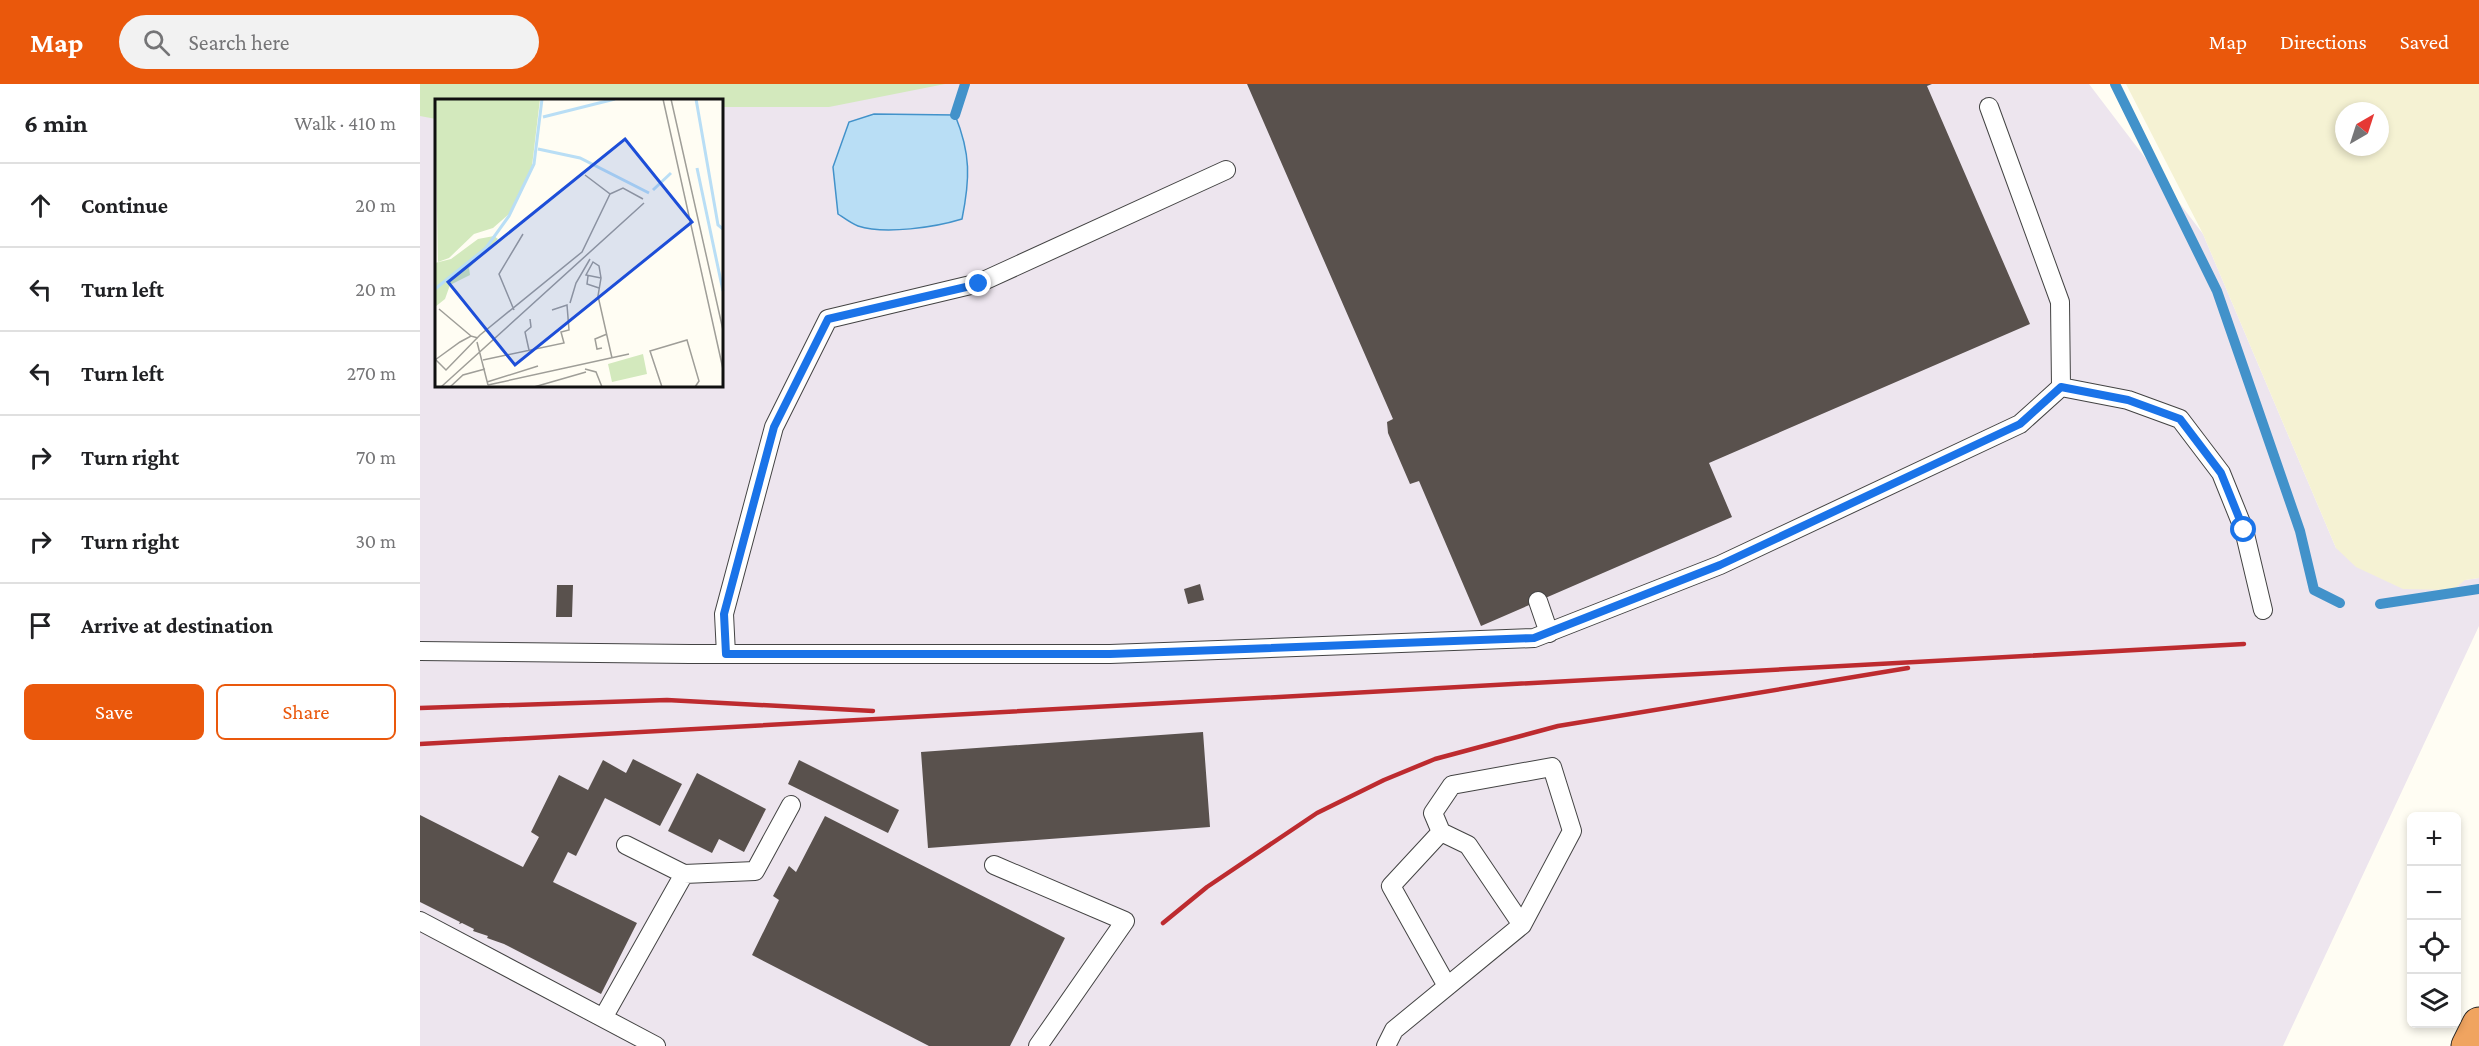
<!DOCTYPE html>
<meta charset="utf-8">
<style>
:root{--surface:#fff;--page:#f2f2f2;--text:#202124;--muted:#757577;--line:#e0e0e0;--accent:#ea580c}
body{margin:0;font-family:"Crimson Pro",serif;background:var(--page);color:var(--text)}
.controls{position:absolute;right:18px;bottom:18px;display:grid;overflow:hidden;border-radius:9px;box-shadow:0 3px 9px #0003}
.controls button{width:54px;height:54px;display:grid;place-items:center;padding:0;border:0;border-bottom:2px solid var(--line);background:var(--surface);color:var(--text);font:30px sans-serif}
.compass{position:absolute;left:1915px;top:18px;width:54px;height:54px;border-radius:50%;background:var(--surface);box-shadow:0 3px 9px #0003;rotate:39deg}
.stop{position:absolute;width:18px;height:18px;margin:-14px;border:4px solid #1a73e8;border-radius:50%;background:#fff}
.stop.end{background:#1a73e8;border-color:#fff;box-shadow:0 2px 6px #0008}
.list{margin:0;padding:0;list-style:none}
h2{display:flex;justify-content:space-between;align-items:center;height:78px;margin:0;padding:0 24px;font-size:26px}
h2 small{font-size:20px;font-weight:400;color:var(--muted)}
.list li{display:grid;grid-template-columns:39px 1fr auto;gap:18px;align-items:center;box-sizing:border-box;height:84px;padding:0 24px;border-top:2px solid var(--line)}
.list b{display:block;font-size:22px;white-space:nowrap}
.list em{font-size:20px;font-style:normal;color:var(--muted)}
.actions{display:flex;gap:12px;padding:18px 24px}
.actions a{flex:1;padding:14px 0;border:2px solid var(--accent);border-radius:9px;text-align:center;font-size:21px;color:var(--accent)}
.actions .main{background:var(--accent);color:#fff}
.icon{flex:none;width:33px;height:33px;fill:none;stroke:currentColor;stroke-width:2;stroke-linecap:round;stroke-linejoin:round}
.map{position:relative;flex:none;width:2059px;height:962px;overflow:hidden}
header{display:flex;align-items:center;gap:36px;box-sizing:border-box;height:84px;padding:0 30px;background:var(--accent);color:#fff}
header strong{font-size:28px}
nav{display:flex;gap:33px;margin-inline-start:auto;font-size:21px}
.search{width:420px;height:54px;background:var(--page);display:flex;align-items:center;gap:15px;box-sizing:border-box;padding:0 21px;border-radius:33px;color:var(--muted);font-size:22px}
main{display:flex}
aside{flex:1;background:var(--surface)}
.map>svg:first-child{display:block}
</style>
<header>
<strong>Map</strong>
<div class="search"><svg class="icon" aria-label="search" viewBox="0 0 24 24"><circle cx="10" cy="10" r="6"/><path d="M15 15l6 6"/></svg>Search here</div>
<nav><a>Map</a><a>Directions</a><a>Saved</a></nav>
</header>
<main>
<aside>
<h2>6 min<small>Walk · 410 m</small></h2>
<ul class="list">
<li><svg class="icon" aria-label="ahead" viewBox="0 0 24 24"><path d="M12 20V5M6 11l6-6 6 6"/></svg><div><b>Continue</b></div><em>20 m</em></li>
<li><svg class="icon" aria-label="left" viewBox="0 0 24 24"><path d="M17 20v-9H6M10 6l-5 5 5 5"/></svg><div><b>Turn left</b></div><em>20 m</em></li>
<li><svg class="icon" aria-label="left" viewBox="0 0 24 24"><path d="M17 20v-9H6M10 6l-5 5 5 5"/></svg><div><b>Turn left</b></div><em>270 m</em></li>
<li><svg class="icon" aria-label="right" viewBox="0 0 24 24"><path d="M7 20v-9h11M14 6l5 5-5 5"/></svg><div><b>Turn right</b></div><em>70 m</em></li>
<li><svg class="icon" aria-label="right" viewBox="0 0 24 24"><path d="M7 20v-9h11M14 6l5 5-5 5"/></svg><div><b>Turn right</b></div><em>30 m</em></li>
<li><svg class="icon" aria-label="arrive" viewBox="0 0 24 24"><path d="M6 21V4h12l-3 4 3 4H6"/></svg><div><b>Arrive at destination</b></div></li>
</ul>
<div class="actions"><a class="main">Save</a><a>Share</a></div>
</aside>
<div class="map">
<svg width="2059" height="962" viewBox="0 0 2059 962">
<rect width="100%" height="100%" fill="#fffdf3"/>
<!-- industrial -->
<path fill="#ede5ee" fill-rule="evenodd" d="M 0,0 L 1669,0 L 1783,150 L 1916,464 L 2045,496 L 2059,494 L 2059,542 L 1863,962 L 0,962 ZM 16,16 L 302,16 L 302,302 L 16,302 Z"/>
<!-- farmland -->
<path fill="#f5f2d3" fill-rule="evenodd" d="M 1706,0 L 2059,0 L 2059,494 L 2045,496 L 2033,506 L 1983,505 L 1936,483 L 1916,464 L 1783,150 ZM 1924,27 L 1960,27 L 1960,63 L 1924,63 Z"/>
<!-- green -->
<path fill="#d3e9bd" d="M 0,0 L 525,0 L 409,23 L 302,23 L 302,16 L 16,16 L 16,35 L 0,32 Z"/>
<!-- water -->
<path fill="#b9def5" stroke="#4292ca" stroke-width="1.5" d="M 454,30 L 535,31 C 551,70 550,95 542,135 C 516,143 465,151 438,142 C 432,140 424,134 418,130 L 413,83 L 429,38 Z"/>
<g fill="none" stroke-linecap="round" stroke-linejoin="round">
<!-- stream -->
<path stroke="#4292ca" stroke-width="10" d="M 1695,0 L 1797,207 L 1880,447 L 1894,506 L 1920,519
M 535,31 L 545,0
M 1960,520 L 2059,505"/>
</g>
<!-- building -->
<path fill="#59514d" d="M 827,0 L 1512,0 L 1507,2 L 1610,240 L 1289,379 L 1312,433 L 1061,542 L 999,397 L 990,400 L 968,349 L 967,338 L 973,335 Z
M 780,500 L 784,516 L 768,520 L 764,505 Z
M 137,501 L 153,501 L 152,533 L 136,533 Z
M 783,648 L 790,743 L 508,764 L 501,668 Z
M 213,675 L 262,700 L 240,742 L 185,714 L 156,772 L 148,768 L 133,798 L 217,839 L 181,910 L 84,860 L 67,854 L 68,852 L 53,847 L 54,845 L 42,839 L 39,840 L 40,838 L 0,818 L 0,731 L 103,783 L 119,753 L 111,748 L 139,691 L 168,706 L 183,676 L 206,689 Z
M 379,676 L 479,726 L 468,749 L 368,700 Z
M 277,689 L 346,725 L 324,768 L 299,755 L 292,769 L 248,747 Z
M 405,732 L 645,854 L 590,962 L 509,962 L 332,871 L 359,816 L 353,812 L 369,782 L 376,788 Z"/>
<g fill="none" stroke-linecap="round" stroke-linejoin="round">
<!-- lane casing -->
<g stroke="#434343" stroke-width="20">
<path id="lane" d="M 1641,303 L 1708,316 L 1760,335 L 1801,389 L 1824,446 L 1843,526
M 1118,517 L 1129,549
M 0,567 L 270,570 L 690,570 L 1114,554 L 1300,481 L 1600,340 L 1641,303 L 1640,218 L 1569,23
M 306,570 L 304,530 L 354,343 L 408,235 L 559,199 L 806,86
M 1021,748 L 971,802 L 1027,902
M 206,761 L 264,790
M 574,781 L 705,837 L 618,962
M 0,837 L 236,962
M 183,934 L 264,790 L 335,787 L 371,721
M 966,962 L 974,946 L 1102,841 L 1152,747 L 1132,683 L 1032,701 L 1013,729 L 1021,748 L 1048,761 L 1102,841"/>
</g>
<!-- highway casing -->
<g stroke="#212121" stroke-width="35">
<path id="highway" d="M 2048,962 L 2059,940"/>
</g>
<!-- lane -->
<use href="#lane" stroke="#fff" stroke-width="18"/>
<!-- highway -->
<use href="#highway" stroke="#f0a460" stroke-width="33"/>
<!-- rail -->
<path stroke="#bd2b2f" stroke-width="4.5" d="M 0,624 L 247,616 L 453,627
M 0,660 L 1824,560
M 743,839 L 787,803 L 897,729 L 964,696 L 1015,675 L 1138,642 L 1488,584"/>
</g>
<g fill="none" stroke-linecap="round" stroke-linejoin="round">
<!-- route -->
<path stroke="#1a73e8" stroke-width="8" d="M 559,200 L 408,235 L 354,343 L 304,530 L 306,570 L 690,570 L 1114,554 L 1300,481 L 1600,340 L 1641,303 L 1708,316 L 1760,335 L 1801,389 L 1824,446"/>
</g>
<!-- overview -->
<g transform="translate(15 15)">
<rect width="288" height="288" fill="#fffdf3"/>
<path d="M 0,0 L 105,0 L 97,67 L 74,115 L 58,129 L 39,135 L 14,159 L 3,163 ZM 59,137 L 63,140 L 34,169 L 35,176 L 15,186 L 10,200 L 0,208 L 0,164 L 16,160 L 43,140 ZM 208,255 L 212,275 L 177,283 L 173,265 Z" fill="#d3e9bd"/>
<path fill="none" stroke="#b9def5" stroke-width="3" d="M 261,0 L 283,126 L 288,130M 108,18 L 180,0M 103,50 L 145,59 L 214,94M 262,69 L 288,192M 218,91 L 236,74M 0,190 L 51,149 L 74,117 L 99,65 L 107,0"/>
<path fill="none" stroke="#9f9e98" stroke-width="1.5" d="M 228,0 L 288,270M 236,0 L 288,231M 175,95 L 188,89 L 208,100M 153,177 L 152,185 L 164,189M 166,179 L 151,176 L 158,163 L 164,167 L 166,179 L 163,197 L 177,259M 135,204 L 141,184 L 155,160M 4,210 L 36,237M 79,211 L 64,175 L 88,135M 42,243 L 53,286M 167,249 L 162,250 L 160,240 L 172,235M 94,251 L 90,233 L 96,228 L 95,220M 0,261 L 25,243 L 36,237 L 43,239M 1,261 L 11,271 L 45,236 L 147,153 L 175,95 L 150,76M 48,261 L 129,244 L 126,233 L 134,231 L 132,206 L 117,211M 150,270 L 161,273 L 167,288M 52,283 L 103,267M 53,286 L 194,255M 6,288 L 209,104M 15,288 L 28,276 L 50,270M 99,288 L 151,273M 227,288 L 215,252 L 252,241 L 264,282 L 260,288"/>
<path fill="#1d4ed8" fill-opacity="0.15" stroke="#1d4ed8" stroke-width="3" d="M 190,40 L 257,123 L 80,266 L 13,183 Z"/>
<rect width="288" height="288" fill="none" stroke="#101010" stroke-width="3"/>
</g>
</svg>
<div class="controls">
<button>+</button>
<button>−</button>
<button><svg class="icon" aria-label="locate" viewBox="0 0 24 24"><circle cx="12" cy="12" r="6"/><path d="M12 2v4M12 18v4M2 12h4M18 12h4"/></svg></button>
<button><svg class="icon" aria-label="layers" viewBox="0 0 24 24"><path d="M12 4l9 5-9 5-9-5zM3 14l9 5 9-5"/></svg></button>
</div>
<svg class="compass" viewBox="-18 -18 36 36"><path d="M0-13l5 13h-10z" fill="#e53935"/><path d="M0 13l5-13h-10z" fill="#757577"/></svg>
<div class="stop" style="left:1824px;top:446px"></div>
<div class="stop end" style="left:559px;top:200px"></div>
</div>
</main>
